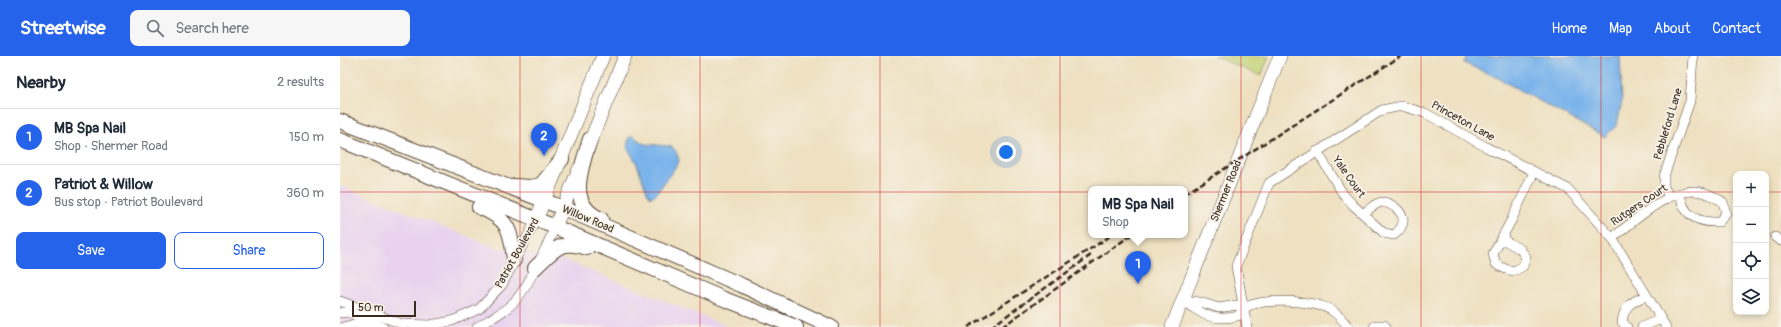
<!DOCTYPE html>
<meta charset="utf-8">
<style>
:root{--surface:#fff;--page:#f6f6f7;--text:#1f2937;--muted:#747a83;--line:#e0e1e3;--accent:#2563eb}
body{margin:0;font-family:Pangolin,sans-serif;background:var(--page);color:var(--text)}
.controls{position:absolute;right:12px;bottom:12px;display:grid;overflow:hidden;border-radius:8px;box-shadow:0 2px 6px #0003}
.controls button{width:36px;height:36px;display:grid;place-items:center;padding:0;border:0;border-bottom:1px solid var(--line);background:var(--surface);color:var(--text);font:20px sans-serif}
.scale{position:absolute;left:12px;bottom:10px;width:64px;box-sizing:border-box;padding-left:4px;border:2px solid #3b2a1e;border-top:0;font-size:11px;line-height:14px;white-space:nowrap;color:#3b2a1e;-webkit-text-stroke:3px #f7f3e8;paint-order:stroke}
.you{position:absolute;left:666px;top:96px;width:14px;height:14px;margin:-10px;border:3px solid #fff;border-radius:50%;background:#1a73e8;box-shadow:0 0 0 6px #1a73e833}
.badge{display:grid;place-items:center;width:26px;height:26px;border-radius:50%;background:var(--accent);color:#fff;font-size:13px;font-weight:700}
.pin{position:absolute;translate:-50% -33px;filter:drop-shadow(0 1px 2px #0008)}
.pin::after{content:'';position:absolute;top:21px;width:14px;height:12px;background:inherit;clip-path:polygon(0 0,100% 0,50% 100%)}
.popup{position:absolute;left:748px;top:130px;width:100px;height:52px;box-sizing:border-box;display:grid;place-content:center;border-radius:8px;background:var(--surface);filter:drop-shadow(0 1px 3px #0005);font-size:13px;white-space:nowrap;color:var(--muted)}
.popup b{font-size:15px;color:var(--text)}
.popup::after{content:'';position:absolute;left:50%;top:100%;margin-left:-8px;border:8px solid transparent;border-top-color:var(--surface)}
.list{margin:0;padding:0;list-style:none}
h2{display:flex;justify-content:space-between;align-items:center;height:52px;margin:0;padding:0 16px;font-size:17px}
h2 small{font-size:13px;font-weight:400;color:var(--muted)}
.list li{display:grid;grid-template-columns:26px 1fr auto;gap:12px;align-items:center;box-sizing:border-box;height:56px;padding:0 16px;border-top:1px solid var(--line)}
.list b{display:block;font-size:15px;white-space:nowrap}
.list p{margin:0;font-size:13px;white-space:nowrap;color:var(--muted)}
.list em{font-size:13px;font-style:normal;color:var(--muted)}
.actions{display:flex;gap:8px;padding:12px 16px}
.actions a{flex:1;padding:9px 0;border:1px solid var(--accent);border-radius:8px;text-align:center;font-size:14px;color:var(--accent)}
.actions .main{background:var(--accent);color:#fff}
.icon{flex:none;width:22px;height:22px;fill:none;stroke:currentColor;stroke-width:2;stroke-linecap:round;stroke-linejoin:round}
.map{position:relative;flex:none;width:1441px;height:271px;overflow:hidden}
header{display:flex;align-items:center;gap:24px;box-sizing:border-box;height:56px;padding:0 20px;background:var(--accent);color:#fff}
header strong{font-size:19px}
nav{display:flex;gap:22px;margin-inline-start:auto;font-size:14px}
.search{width:280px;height:36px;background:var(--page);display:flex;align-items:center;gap:10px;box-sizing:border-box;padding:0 14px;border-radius:8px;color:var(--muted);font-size:15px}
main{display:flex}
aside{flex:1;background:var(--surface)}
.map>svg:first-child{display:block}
</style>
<header>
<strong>Streetwise</strong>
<div class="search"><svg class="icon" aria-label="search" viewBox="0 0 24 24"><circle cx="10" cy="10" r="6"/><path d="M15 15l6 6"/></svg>Search here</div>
<nav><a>Home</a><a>Map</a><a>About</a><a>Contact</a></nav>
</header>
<main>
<aside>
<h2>Nearby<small>2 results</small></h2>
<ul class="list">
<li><span class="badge">1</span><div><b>MB Spa Nail</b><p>Shop · Shermer Road</p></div><em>150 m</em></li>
<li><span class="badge">2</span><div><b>Patriot &amp; Willow</b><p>Bus stop · Patriot Boulevard</p></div><em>360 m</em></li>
</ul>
<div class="actions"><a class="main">Save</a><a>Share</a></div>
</aside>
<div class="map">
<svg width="1441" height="271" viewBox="0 0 1441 271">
<rect width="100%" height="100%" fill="#f7f3e8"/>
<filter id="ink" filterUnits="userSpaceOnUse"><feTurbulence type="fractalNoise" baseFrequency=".025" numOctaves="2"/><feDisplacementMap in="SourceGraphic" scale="8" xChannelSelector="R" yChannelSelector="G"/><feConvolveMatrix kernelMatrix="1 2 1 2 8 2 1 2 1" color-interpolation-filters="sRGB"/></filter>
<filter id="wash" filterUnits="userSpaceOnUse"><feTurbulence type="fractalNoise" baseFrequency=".012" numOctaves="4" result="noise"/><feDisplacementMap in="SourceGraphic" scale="16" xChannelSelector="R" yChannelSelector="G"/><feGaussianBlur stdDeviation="0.9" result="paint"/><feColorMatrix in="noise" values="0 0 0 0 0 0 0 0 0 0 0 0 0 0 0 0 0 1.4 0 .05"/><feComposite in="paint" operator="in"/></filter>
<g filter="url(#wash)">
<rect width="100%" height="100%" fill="#eee0c0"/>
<!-- built -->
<path fill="#e8d2ef" d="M 0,130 L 155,191 L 219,202 L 389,271 L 0,271 Z"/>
<!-- green -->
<path fill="#c1d275" stroke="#7e7e4a" d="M 874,0 L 929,0 L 921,20 Z"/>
<!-- water -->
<path fill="#7ab4eb" stroke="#5a6f84" d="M 1127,0 L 1280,0 L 1282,44 L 1277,69 L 1265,81 L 1156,21 L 1124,7 Z
M 293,80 L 304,88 L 330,90 C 336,93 338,99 339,106 L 316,138 L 311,141 L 308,138 L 296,106 L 287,91 L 289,81 Z"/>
</g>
<g filter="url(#ink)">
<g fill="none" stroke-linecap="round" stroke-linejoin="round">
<!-- street casing -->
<g stroke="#564536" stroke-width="10">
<path id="street" d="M 977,95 L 1003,138 L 1013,149 L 1044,177 L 1054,179 C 1064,171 1067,162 1057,153 C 1052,149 1048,146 1042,146 C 1035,147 1028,154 1023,158
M 1329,141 L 1324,131 L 1324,120 L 1350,45 L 1353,0
M 1435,181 L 1441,185
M 1272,182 C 1295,165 1325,135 1354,135 C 1365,135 1375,141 1383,146 L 1386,157 L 1379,166 C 1357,167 1343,160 1340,137
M 1162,183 L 1180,193 L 1186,201 L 1183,210 C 1172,218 1167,214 1156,208 L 1153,198 L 1172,163 L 1194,116
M 843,244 C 861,259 874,266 898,260 C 899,258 901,254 903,253 C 919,241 974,244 991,254 C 998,258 1004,266 1009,271
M 843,244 L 860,246 L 879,252 L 896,249 L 903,253
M 0,245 L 62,268 L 90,269 L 112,265 L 139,253 L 162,229 L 196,164
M 0,257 L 8,256 L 43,271
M 3,271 L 14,268 L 35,271
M 137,271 C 149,264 163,257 173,247 C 189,231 205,193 215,171
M 907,271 L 896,210 L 929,127 L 1042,54 L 1062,50 L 1085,57 L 1146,91 L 1228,133 L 1272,182 L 1326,271
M 1034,271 L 1036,269 L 1044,269 L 1046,271
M 1287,271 L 1282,266 C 1284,249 1292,246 1307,239
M 1302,271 L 1321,263"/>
</g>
<!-- secondary casing -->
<g stroke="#564536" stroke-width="14">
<path id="secondary" d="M 247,93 L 285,0
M 196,164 L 263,0
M 215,171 L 239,113
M 832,271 L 940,0"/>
</g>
<!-- primary casing -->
<g stroke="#564536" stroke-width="16">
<path id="primary" d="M 0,65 L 223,152 L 401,229 L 491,271
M 250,83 C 242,111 225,148 261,163
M 0,84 L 215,171 L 384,243 L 456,271
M 175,130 L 190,131 L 201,129 L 222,103
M 139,151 C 169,163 171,174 174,204
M 195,212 C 214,194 219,183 247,192"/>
</g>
<!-- street -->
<use href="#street" stroke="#fff" stroke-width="9"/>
<!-- secondary -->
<use href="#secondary" stroke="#fff" stroke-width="13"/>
<!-- primary -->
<use href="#primary" stroke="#fff" stroke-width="14"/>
<!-- rail -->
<path stroke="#3b2a1e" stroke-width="2.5" stroke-dasharray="6 3" stroke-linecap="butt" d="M 845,138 L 1061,0
M 628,271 L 772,179
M 651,271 L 751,199
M 662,271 L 791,179"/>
</g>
</g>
<!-- grid -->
<path fill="none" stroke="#d62828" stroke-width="1" stroke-opacity="0.55" d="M 180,0 L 180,271M 360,0 L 360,271M 540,0 L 540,271M 720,0 L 720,271M 901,0 L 901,271M 1081,0 L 1081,271M 1261,0 L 1261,271M 0,136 L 1396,136M 1426,136 L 1441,136"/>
<g text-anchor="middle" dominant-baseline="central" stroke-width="3.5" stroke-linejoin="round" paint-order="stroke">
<!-- street labels -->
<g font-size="11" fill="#3b2a1e" stroke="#f7f3e8">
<text transform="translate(1123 65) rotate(29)">Princeton Lane</text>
<text transform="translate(1328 68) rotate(-73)">Pebbleford Lane</text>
<text transform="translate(1009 121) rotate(55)">Yale Court</text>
<text transform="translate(886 135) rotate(-68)">Shermer Road</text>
<text transform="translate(1299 149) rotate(-34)">Rutgers Court</text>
<text transform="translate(248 163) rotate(23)">Willow Road</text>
<text transform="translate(177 197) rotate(-61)">Patriot Boulevard</text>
</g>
</g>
</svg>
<div class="controls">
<button>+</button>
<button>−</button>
<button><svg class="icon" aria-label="locate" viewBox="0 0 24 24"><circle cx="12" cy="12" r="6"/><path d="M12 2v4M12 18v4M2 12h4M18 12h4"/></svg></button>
<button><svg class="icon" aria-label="layers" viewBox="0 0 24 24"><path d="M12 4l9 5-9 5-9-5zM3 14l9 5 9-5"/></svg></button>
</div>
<div class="scale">50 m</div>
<div class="you"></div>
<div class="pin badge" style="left:798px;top:228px">1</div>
<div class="popup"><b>MB Spa Nail</b>Shop</div>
<div class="pin badge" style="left:204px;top:100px">2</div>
</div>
</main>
